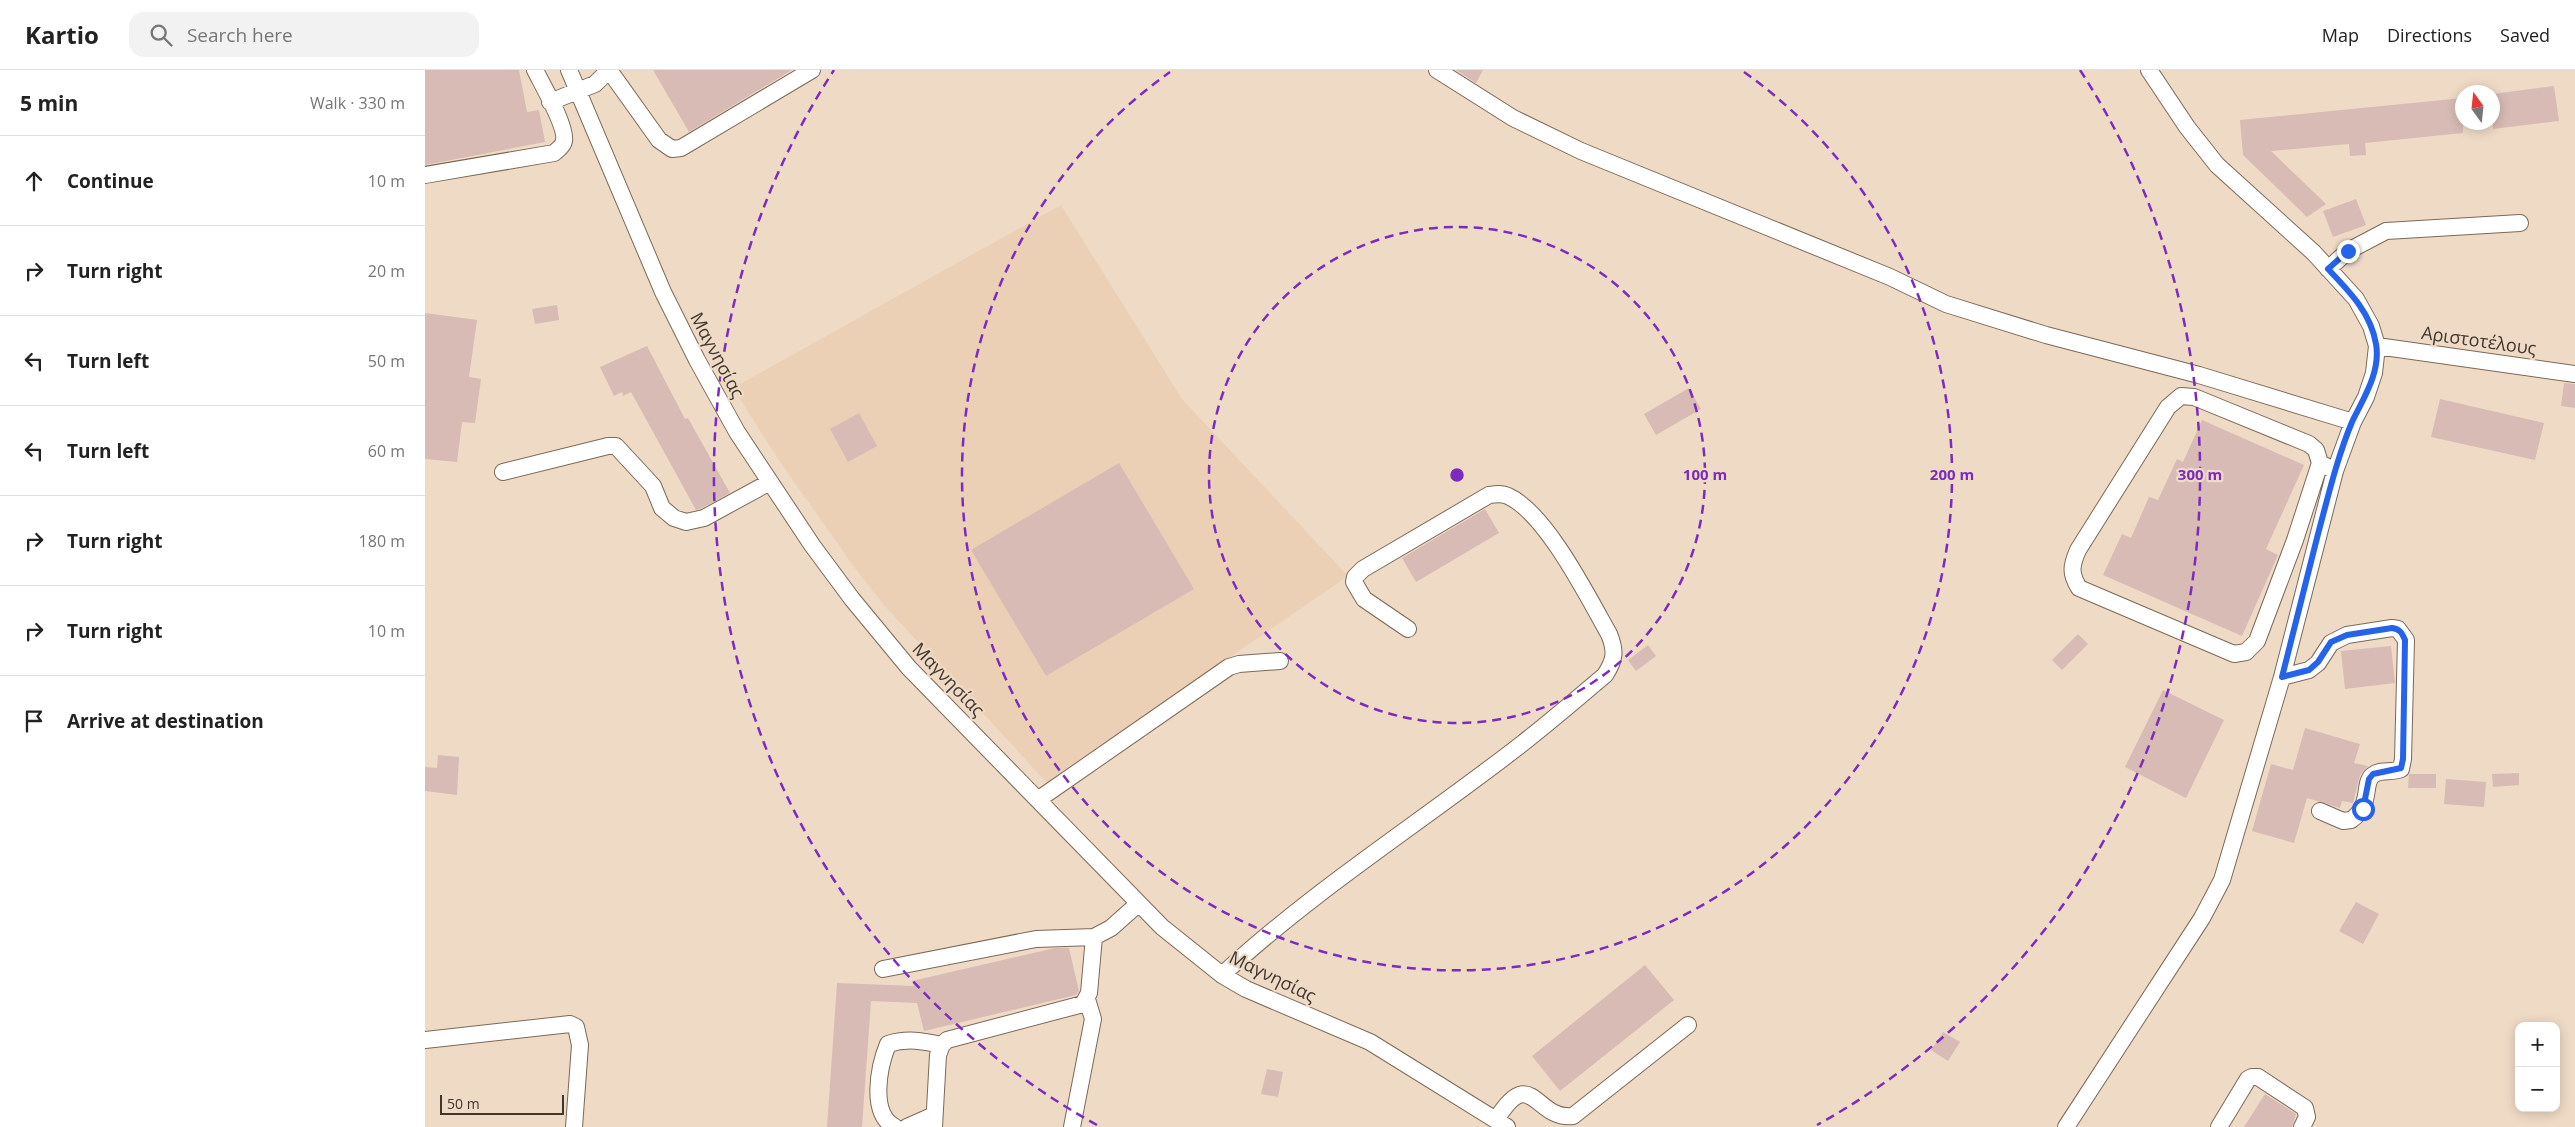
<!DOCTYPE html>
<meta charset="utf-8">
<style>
:root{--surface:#fff;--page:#f2f2f2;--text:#222;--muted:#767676;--line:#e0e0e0}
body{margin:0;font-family:"Open Sans",sans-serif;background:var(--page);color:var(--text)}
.controls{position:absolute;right:15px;bottom:15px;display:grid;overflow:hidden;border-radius:10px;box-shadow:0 2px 12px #0003}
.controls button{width:45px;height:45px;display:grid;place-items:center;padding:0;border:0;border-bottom:1px solid var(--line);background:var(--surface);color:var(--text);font:25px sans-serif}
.compass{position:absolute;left:2030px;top:15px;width:45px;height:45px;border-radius:50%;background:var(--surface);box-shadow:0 2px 12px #0003;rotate:345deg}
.scale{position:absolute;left:15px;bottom:12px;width:124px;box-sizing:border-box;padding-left:5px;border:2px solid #3f362e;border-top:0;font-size:14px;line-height:18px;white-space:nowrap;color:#3f362e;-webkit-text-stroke:4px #efdac6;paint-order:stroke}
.stop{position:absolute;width:15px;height:15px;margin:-11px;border:4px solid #2563eb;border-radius:50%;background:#fff}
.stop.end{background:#2563eb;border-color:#fff;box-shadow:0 1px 5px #0008}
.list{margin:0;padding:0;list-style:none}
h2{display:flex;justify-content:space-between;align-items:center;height:65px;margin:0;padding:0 20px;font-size:21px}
h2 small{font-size:16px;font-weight:400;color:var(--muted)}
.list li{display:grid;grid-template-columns:32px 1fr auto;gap:15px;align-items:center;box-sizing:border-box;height:90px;padding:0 20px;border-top:1px solid var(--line)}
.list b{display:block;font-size:19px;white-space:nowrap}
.list em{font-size:16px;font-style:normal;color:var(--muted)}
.icon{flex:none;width:28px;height:28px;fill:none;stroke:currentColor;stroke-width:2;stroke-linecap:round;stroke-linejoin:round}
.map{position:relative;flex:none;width:2150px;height:1057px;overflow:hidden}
header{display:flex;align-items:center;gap:30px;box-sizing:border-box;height:70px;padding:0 25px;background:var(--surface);border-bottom:1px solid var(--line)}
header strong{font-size:24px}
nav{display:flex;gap:28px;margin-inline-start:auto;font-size:18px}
.search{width:350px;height:45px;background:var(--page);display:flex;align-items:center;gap:12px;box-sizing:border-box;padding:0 18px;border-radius:15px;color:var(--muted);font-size:19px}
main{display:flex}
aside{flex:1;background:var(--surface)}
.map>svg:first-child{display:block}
</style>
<header>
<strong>Kartio</strong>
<div class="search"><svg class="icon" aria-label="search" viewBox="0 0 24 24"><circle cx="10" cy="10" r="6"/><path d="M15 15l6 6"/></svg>Search here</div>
<nav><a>Map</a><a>Directions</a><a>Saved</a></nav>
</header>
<main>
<aside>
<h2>5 min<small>Walk · 330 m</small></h2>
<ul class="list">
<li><svg class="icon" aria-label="ahead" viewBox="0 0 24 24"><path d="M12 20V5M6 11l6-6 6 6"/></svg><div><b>Continue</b></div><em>10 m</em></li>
<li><svg class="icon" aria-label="right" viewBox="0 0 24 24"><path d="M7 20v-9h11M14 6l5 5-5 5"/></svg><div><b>Turn right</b></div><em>20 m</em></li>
<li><svg class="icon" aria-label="left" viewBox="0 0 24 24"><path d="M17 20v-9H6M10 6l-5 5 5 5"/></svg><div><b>Turn left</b></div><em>50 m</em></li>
<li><svg class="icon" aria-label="left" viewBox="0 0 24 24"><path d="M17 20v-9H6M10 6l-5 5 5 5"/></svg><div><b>Turn left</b></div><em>60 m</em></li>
<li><svg class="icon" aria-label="right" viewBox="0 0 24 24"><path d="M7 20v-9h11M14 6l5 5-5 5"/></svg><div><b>Turn right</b></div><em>180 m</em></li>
<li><svg class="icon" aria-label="right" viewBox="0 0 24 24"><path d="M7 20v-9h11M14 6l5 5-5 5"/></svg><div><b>Turn right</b></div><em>10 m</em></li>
<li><svg class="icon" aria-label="arrive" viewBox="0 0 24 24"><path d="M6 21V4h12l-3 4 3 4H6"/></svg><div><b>Arrive at destination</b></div></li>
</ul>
</aside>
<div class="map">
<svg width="2150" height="1057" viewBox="0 0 2150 1057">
<rect width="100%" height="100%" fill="#efdac6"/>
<!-- built -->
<path fill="#ebd0b6" d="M 636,135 L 757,329 L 923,506 L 622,713 L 458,534 L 429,497 L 353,389 L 308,318 Z"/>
<!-- building -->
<path fill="#d9bbb5" d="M 0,0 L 94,0 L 102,42 L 114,40 L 120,72 L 0,95 Z
M 228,0 L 367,0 L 264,62 Z
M 1031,0 L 1058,0 L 1051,13 Z
M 2129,16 L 2134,51 L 2068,59 L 2068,24 Z
M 2038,28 L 2038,63 L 1940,73 L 1941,85 L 1925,86 L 1924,74 L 1846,81 L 1901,134 L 1882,147 L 1818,85 L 1815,50 Z
M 1931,129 L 1941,155 L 1908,167 L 1898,141 Z
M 132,235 L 134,250 L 110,254 L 107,239 Z
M 0,243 L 52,250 L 44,307 L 56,309 L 50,353 L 37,352 L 32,392 L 0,389 Z
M 222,276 L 260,349 L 263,348 L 305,423 L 275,439 L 271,440 L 206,322 L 198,326 L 197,322 L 189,326 L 175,297 Z
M 2139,313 L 2150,314 L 2150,338 L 2136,336 Z
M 1264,318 L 1276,339 L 1231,365 L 1219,344 Z
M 2015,329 L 2119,353 L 2110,390 L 2006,367 Z
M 434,343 L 452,376 L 423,392 L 405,359 Z
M 1777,350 L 1879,395 L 1841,479 L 1853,485 L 1817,566 L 1678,505 L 1697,464 L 1706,468 L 1724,427 L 1733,430 L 1752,389 L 1758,392 Z
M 694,393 L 769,519 L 621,606 L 546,480 Z
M 1060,439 L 1074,463 L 991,512 L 977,488 Z
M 1653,564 L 1663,574 L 1637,600 L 1627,590 Z
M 1223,575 L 1231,586 L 1211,601 L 1203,590 Z
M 1966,576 L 1970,613 L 1920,619 L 1916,581 Z
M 1738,620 L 1799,650 L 1761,728 L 1700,697 Z
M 1880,658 L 1935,674 L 1929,693 L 1943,696 L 1935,705 L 1928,733 L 1917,731 L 1915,738 L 1882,728 L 1869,773 L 1827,761 L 1846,694 L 1868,700 Z
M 13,685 L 34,687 L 32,725 L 0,721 L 0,697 L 12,698 Z
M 2094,703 L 2094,715 L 2068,717 L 2067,704 Z
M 1984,704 L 2011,704 L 2011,718 L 1983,718 Z
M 2021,709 L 2061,712 L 2059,737 L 2019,734 Z
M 1931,832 L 1954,844 L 1938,874 L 1914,861 Z
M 630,878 L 644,878 L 654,921 L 651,925 L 499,961 L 492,933 L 446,931 L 437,1057 L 402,1057 L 412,913 L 489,916 L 487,911 Z
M 1220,895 L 1249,930 L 1135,1021 L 1107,986 Z
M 1518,962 L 1535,972 L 1523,991 L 1506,980 Z
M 842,999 L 858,1002 L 853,1027 L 836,1024 Z
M 1840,1024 L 1871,1044 L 1867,1057 L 1819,1057 Z"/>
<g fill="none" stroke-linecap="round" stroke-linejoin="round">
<!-- minor casing -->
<g stroke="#7b6957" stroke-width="18">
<path id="minor" d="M 144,0 L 238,222 L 272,290 L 312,362 L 387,475 L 427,529 L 484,598 L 737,857 L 797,905 L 821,919 L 945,972 L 1082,1057
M 184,0 L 234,70 L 247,79 L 256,78 L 387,0
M 1012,0 L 1088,48 L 1156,81 L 1465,207 L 1521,234 L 1621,265 L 1774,305 L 1928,352
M 125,32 L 170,14 L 184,0
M 0,105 L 129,83 C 133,79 138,77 139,71 C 142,57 117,14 110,0
M 1903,199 L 1923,181 L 1961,161 L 2095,153
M 1952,276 L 2150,304
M 1895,393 L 1870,470 L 1832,571 L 1821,582 L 1809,584 L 1654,518 C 1645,503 1646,496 1653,480 L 1743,337 L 1756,326 L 1769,327 L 1884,374 L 1891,380 L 1895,393 L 1910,401
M 78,402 L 183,376 L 191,376 L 228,416 L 237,438 L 249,448 L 261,452 L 279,448 L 345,412
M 1857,607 L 1884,600 L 1893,593 L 1906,573 L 1922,565 L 1967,558 L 1973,559 L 1981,570 L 1978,689 L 1976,699 C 1968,703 1955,699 1948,705 C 1937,713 1948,735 1926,750 L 1918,751 L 1895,741
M 614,729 L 804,597 L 814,594 L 855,591
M 458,899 L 611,869 L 669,867 L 686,858 L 713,834
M 797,905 C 890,819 998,751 1098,673 C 1126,651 1153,628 1180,605 C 1190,590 1191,581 1184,564 C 1163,527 1121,443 1083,426 C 1077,423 1071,424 1064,425 L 938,499 L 930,507 L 929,512 L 939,529 L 983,559
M 0,970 L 145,954 L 151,957 L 155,975 L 149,1057
M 1071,1050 C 1107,992 1110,1051 1148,1046 L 1263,955
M 470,1057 C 444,1044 454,996 463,974 C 482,968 498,971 517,975
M 482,1057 L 509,1045
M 509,1057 L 513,985 L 517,975 L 522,970 L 658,934 L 664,923 L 669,867
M 647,1057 L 668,949 L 662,929
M 1641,1057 L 1777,848 L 1797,810 L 1857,607 L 1910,401 L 1928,352 L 1941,327 L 1949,303 L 1952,276 L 1946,256 L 1931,229 L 1889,183 L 1792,95 L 1762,57 L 1724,0
M 1794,1057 L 1823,1009 L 1827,1007 L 1833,1007 L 1880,1038 L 1882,1047 L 1877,1057"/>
</g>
<!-- minor -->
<use href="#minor" stroke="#fff" stroke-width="16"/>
</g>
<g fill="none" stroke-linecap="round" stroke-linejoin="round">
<!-- route -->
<path stroke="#2563eb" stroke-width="6" d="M 1923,181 L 1903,199 C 1924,221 1946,243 1951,274 C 1956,302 1938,329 1927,352 C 1912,388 1903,427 1893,464 C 1881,512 1869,560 1857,607 L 1884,600 L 1893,592 L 1906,572 L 1922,565 L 1967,558 C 1975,559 1977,563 1980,570 L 1978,689 L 1976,698 L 1948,704 L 1944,709 L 1938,739"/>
</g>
<!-- distance rings -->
<g fill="none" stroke="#7b2cbf" stroke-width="2.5" stroke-dasharray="9 6">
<circle cx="1032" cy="405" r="248"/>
<path d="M1319 2A495 495 0 1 1 745 2"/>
<path d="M672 1055A743 743 0 0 1 409 0M1655 0A743 743 0 0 1 1392 1055"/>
</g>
<g text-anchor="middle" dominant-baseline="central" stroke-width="4.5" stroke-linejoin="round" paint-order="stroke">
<!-- street labels -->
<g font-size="18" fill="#3f362e" stroke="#efdac6">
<text transform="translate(2054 270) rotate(8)">Αριστοτέλους</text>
<text transform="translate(293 285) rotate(62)">Μαγνησίας</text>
<text transform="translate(524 609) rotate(46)">Μαγνησίας</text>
<text transform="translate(848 906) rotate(26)">Μαγνησίας</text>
</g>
</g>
<circle cx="1032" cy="405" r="8" fill="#7b2cbf" stroke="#efdac6" stroke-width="2.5"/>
<g font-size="15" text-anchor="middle" font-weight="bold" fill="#7b2cbf" stroke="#efdac6" stroke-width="4.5" stroke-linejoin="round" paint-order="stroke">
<text x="1280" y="410">100 m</text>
<text x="1527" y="410">200 m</text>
<text x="1775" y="410">300 m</text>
</g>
</svg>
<div class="controls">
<button>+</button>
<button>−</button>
</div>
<svg class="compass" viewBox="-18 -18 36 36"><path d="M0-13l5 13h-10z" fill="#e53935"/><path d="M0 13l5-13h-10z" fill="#767676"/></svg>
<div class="scale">50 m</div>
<div class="stop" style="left:1938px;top:739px"></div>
<div class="stop end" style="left:1923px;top:181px"></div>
</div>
</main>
